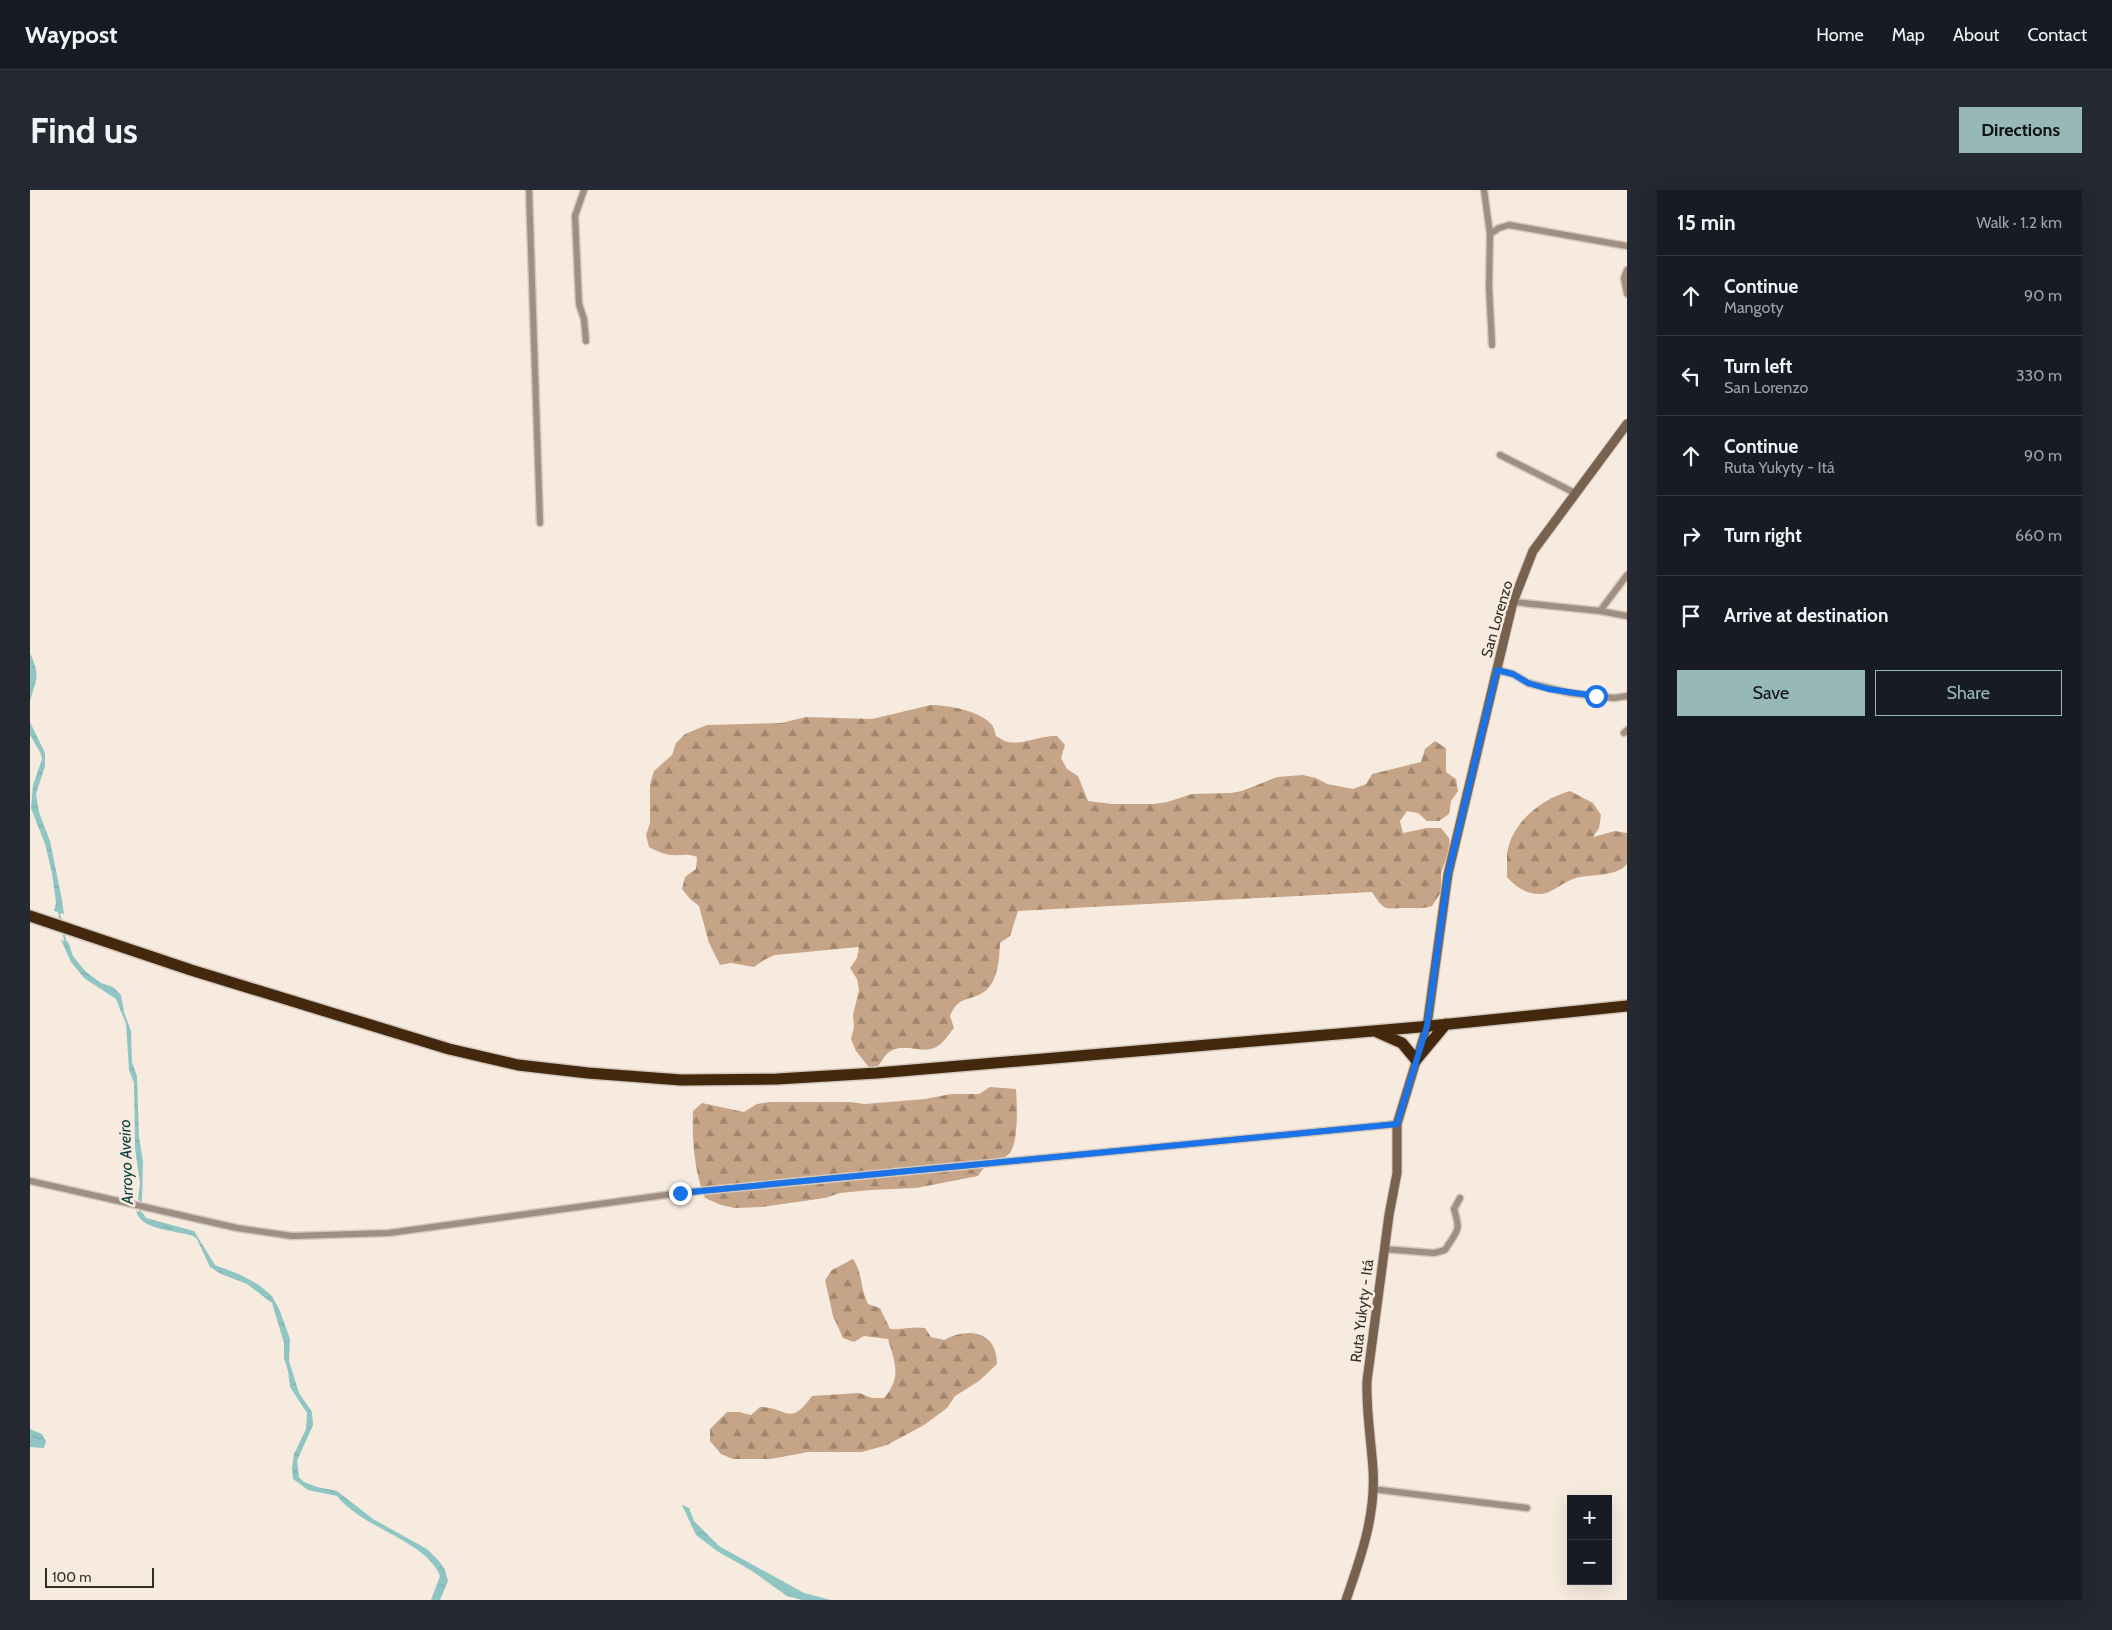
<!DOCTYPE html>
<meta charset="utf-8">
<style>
:root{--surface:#171b24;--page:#242831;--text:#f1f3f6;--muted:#9ea1a6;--line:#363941;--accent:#96b8b8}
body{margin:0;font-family:Cabin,sans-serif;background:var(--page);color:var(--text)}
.controls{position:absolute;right:15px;bottom:15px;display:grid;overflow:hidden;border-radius:0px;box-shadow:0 5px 20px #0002}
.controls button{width:45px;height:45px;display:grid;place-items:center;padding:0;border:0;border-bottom:1px solid var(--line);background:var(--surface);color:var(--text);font:25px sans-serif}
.scale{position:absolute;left:15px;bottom:12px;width:109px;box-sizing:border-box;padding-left:5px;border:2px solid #312d29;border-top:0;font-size:14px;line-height:18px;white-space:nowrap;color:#312d29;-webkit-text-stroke:4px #f7ebe0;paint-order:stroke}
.stop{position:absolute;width:15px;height:15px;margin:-11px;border:4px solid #1a73e8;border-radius:50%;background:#fff}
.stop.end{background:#1a73e8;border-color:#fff;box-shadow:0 1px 5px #0008}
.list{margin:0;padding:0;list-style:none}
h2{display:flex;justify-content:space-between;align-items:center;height:65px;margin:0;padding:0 20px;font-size:21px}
h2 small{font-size:16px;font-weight:400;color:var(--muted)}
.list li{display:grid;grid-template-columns:32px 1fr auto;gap:15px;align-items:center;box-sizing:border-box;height:80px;padding:0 20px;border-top:1px solid var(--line)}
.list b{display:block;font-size:19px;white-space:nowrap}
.list p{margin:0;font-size:16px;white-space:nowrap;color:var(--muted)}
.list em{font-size:16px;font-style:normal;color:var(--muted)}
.actions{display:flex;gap:10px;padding:15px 20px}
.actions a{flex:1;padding:11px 0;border:1px solid var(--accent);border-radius:0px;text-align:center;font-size:18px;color:var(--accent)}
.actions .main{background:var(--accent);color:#111}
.icon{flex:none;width:28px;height:28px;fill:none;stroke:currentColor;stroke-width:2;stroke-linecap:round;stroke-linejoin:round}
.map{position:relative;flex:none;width:1597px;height:1410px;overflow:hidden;border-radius:0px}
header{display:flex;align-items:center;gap:30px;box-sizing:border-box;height:70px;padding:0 25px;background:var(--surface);border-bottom:1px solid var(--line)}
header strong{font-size:24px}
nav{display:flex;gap:28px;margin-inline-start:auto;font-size:18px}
.intro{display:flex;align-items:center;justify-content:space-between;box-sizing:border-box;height:120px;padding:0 30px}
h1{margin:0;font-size:35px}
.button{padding:12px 22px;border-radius:0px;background:var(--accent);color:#111;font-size:18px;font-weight:700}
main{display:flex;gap:30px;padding:0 30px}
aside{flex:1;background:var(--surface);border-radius:0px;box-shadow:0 5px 20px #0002}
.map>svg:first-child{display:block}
</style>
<header>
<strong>Waypost</strong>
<nav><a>Home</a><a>Map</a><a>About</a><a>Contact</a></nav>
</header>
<div class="intro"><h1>Find us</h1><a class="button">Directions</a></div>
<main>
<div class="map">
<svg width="1597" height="1410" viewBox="0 0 1597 1410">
<defs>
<pattern id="forest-firs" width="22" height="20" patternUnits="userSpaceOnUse" patternTransform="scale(1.25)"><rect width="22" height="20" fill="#c6a487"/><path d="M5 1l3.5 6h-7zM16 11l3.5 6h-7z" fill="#a1866e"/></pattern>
<pattern id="water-ripples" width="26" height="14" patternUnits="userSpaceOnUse" patternTransform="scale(1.25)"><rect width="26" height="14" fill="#8fc6c3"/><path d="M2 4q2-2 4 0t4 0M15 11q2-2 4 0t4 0" fill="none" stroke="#7caaa8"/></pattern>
</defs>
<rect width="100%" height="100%" fill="#f7ebe0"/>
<!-- forest -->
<path fill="url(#forest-firs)" d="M 901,515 C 918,515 951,521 962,535 C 964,537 965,543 966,546 C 970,548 974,551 978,552 C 994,555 1011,545 1027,546 L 1035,555 L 1031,568 L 1037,579 L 1048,586 L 1058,611 L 1082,614 L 1124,614 L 1137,612 L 1162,604 L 1201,603 L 1212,601 L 1247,587 L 1273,585 L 1286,588 L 1297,594 L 1323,599 L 1336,594 L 1342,584 L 1391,572 L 1395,559 L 1405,551 L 1416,558 L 1416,582 L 1426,589 L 1428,601 L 1421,611 L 1419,624 L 1409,631 L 1397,631 L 1388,623 L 1377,621 L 1370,631 L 1373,643 L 1397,638 L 1411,638 L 1419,648 L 1420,660 L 1411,682 L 1411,702 L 1402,716 C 1393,719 1388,718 1379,718 C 1357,717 1356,725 1342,702 L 988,721 L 980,746 L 970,753 C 969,772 968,799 946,806 C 931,811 927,811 920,826 L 924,838 C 919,844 914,852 908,856 C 893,866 875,851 859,862 C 851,868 853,875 841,880 L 826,861 L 821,849 L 824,837 L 823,825 L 829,800 L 827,789 L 820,778 L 827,768 L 829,757 L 745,765 L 734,770 L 724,777 L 701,773 L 690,775 L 679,753 L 669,716 L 660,709 L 652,699 L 655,687 L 666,679 L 667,667 C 655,663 653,666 643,665 C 634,665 627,661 619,657 L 616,645 L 620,633 L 620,594 L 624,581 L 642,565 L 646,553 L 655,544 L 677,535 L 751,533 L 776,527 L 842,529 Z
M 1540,601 L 1563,613 L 1571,625 L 1569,638 L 1563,647 L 1585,641 L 1597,643 L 1597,674 C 1587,687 1561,684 1546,688 C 1534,691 1523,703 1511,704 C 1497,705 1486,697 1477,687 C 1477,680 1477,671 1477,664 C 1481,633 1511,609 1540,601 Z
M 960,897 L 986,899 C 987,913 989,954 979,964 C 967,975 960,967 948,986 L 886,998 L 841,1000 L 810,1003 L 795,1008 L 732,1017 L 705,1018 L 691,1015 L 675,1008 C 664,980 662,950 663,921 L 672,913 L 714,922 L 727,914 L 739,912 L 820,912 L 835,914 L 895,909 L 921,904 L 949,904 Z
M 823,1069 C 833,1084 830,1098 838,1114 L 850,1118 L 860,1139 C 873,1140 882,1136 895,1138 L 901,1147 L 914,1150 C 938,1137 967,1141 967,1174 L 949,1191 L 925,1206 L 917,1218 L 894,1235 L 857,1255 L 832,1262 L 778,1262 L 741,1269 L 703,1269 L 691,1264 L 680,1251 L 680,1239 L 697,1222 L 709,1222 L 721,1225 L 730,1217 C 757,1217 759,1238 782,1206 L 829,1203 L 842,1208 L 854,1208 C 872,1187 865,1173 858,1149 L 834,1146 L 824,1152 L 813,1148 L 803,1126 L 795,1090 L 802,1080 Z"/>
<!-- water -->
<path fill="url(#water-ripples)" d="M 0,463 C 11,487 6,489 0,511 Z
M 0,532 L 15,563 L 15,576 L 6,604 L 9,622 L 20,651 L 32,710 L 34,724 L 24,721 L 26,713 L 22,683 L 15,654 L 1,618 L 3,595 L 12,569 L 11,564 L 0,545 Z
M 31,750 L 38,752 L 43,766 L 56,782 L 71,793 L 83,797 L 91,805 L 94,822 L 101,841 L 102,872 L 107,886 L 109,947 L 113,971 L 112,1011 L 108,1010 L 110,993 L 105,958 L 104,893 L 99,880 L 96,834 L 86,809 L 54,788 L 41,772 Z
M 106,1021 L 113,1023 L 116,1028 L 164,1041 L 185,1075 L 211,1085 L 229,1095 L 242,1106 L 250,1121 L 260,1149 L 259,1171 L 269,1203 L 282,1222 L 283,1235 L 267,1271 L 269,1287 L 274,1292 L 287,1297 L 307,1301 L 343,1329 L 397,1359 L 409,1371 L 415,1380 L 418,1391 L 410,1410 L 401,1410 L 410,1386 C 396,1350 333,1339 307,1306 L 278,1300 L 263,1289 L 262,1278 L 264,1264 L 276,1239 L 277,1223 L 260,1197 L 258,1181 L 254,1168 L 254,1153 L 242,1113 L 217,1094 L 191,1084 L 180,1077 L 167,1049 L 163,1046 C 146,1040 111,1041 106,1021 Z
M 0,1239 L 12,1244 L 16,1251 L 14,1258 L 0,1257 Z
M 652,1315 L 659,1318 L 664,1331 L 689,1356 L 774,1403 L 801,1410 L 772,1410 L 757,1406 L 722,1381 L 687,1361 L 666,1345 Z"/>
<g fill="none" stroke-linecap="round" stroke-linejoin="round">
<!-- stream -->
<path stroke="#8fc6c3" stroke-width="2" d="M 29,722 L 31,732
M 33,741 L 36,754
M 110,1024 L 111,1009"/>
<!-- street casing -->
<g stroke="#d3c9bf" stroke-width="9">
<path id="street" d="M 499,0 L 510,333
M 554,0 L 545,26 L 549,114 L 554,129 L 556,151
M 1454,0 L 1460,44 L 1459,96 L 1462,155
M 1460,44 L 1469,38 L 1479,35 L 1597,56
M 1597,80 L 1594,88 L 1597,104
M 1470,265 L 1545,303
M 1483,412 L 1570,421 L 1597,426
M 1570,421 L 1597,385
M 1467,480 L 1483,484 L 1498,493 L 1540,503 L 1584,508 L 1597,506
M 1594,543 L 1597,540
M 0,991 L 207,1038 L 262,1046 L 359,1043 L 650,1003 L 1367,934
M 1354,1059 L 1404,1063 L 1415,1060 C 1428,1039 1431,1042 1424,1019 L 1430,1008
M 1342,1299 L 1497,1318"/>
</g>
<!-- secondary casing -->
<g stroke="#d3c9bf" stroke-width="11">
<path id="secondary" d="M 1316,1410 C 1331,1367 1346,1325 1343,1279 C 1341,1249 1336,1221 1337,1191 L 1359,1025 L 1367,983 L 1367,934 L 1397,836 L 1418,684 L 1483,412 L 1503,361 L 1597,234"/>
</g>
<!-- highway casing -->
<g stroke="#d3c9bf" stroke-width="14">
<path id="highway" d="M 0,726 L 161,780 L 419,859 L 488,875 L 558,883 L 651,890 L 747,889 L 847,883 L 1390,837 L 1597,816
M 1347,842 L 1372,853 L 1386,870 L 1416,834"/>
</g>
<!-- street -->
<use href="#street" stroke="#9e8f82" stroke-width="6"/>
<!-- secondary -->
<use href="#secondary" stroke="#776250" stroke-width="9"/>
<!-- highway -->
<use href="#highway" stroke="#44280d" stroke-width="11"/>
</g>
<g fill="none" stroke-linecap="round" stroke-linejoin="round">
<!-- route -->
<path stroke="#1a73e8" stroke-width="6" d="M 650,1003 L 1367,934 L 1397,836 L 1418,684 L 1467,480 L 1483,484 L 1498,493 L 1518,499 L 1566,506"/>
</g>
<g text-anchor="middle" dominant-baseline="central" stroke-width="5" stroke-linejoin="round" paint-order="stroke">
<!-- street labels -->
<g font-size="15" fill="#312d29" stroke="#f7ebe0">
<text transform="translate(1467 429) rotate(-74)">San Lorenzo</text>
<text transform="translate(1332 1121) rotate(-83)">Ruta Yukyty - Itá</text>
</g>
<!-- water labels -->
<g font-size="16" font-style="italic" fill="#083e3c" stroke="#f7ebe0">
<text transform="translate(96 972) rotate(-92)">Arroyo Aveiro</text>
</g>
</g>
</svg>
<div class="controls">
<button>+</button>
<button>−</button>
</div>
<div class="scale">100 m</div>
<div class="stop" style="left:1566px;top:506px"></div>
<div class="stop end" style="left:650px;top:1003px"></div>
</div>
<aside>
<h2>15 min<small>Walk · 1.2 km</small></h2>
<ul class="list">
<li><svg class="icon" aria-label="ahead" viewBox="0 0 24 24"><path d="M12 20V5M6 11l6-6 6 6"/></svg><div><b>Continue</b><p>Mangoty</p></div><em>90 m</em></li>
<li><svg class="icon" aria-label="left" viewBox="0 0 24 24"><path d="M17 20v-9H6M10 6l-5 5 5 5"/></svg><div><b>Turn left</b><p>San Lorenzo</p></div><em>330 m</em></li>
<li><svg class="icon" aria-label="ahead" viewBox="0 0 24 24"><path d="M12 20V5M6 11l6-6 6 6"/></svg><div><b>Continue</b><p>Ruta Yukyty - Itá</p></div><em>90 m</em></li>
<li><svg class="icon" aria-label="right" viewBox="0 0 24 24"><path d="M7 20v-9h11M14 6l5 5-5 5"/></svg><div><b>Turn right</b></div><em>660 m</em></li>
<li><svg class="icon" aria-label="arrive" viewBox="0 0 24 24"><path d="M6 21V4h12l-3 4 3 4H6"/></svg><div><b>Arrive at destination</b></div></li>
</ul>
<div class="actions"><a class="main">Save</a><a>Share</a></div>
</aside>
</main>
